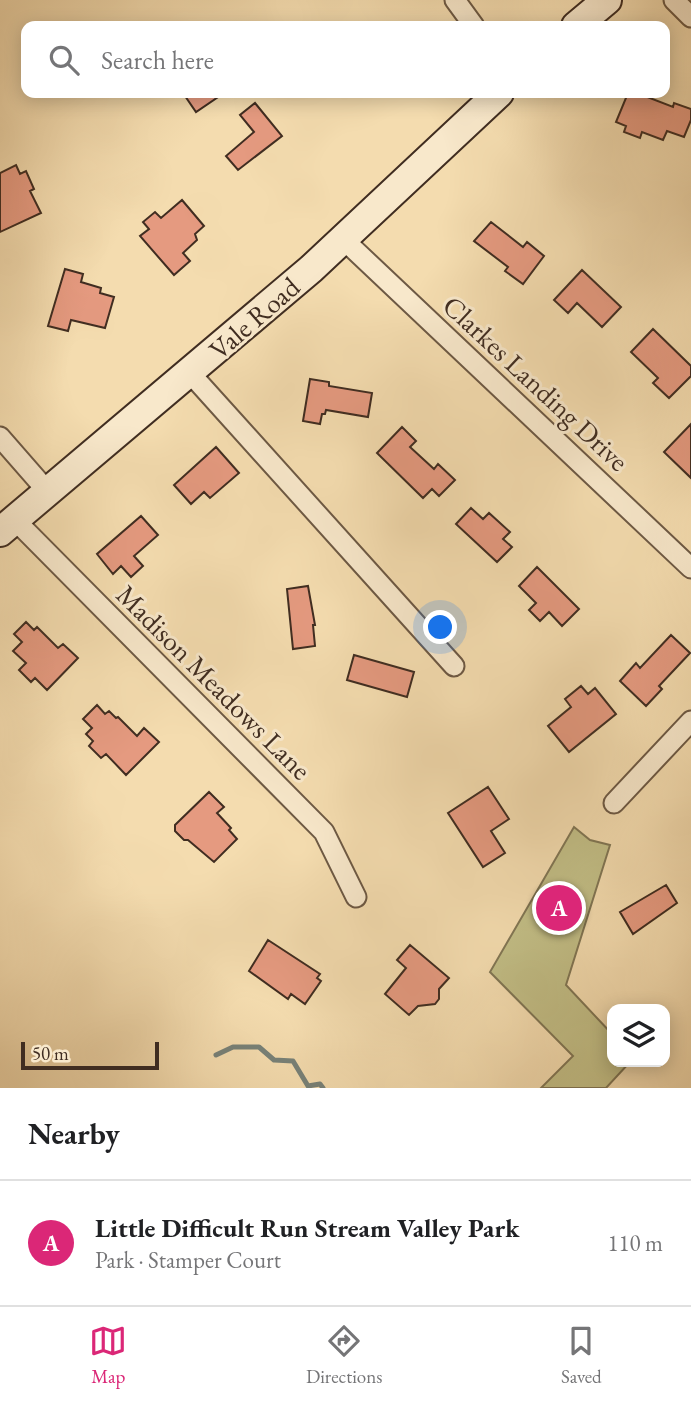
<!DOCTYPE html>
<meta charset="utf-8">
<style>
:root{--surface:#fff;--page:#f6f6f6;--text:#202124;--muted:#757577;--line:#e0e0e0;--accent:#db2777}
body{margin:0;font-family:"EB Garamond",serif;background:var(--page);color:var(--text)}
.controls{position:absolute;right:21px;bottom:21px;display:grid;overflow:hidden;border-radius:14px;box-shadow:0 4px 18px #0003}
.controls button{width:63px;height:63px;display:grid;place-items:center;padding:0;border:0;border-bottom:2px solid var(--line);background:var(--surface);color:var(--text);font:35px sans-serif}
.scale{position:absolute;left:21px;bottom:18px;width:138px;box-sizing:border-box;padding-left:7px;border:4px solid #402d21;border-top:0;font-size:19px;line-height:24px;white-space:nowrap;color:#402d21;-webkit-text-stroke:5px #f8e8cb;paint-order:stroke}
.you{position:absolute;left:441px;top:628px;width:24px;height:24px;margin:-18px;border:5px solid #fff;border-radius:50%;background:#1a73e8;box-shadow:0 0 0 10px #1a73e833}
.badge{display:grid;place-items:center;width:46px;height:46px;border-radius:50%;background:var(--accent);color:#fff;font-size:23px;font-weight:700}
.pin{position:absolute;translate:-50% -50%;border:4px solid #fff;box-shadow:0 2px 7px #0006}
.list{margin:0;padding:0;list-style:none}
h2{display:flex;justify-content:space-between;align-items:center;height:91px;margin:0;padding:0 28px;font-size:30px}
h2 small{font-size:23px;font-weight:400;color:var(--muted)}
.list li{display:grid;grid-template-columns:46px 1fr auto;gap:21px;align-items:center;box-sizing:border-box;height:126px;padding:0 28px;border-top:2px solid var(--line)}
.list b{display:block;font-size:26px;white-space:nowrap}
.list p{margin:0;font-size:23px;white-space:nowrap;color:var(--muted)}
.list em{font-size:23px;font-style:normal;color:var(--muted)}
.icon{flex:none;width:38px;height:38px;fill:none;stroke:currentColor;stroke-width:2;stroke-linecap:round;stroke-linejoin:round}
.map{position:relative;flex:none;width:691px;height:1088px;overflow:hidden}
.search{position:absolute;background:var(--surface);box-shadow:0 4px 18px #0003;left:21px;right:21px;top:21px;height:77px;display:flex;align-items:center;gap:18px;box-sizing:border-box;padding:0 24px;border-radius:14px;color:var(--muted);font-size:26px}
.sheet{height:217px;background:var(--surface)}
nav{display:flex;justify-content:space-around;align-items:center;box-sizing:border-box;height:98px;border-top:2px solid var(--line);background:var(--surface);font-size:19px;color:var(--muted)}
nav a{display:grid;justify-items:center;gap:4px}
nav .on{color:var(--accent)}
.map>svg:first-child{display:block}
</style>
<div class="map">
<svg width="691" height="1088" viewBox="0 0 691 1088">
<rect width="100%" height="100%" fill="#f4dcaf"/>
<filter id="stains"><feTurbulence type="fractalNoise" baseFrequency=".00286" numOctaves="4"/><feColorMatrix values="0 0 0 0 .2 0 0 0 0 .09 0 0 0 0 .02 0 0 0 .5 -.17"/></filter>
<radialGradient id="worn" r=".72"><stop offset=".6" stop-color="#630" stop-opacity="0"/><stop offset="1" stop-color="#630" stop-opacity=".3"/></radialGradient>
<!-- green -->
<path fill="#c2be86" stroke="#817654" stroke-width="2" d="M 574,827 L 590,840 L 610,845 L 566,985 L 612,1034 L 612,1062 L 630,1062 L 606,1088 L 541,1088 L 573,1056 L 490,972 Z"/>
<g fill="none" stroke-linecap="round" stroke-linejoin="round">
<!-- stream -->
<path stroke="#788279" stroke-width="5" d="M 216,1055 L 233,1047 L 259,1047 L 274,1060 L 293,1061 L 308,1086 L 320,1084 L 323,1088"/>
</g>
<!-- building -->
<path fill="#e59a80" stroke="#402d21" stroke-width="2" d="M 183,93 L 224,93 L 196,112 Z
M 628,93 L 637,93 L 673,107 L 674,103 L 691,109 L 691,120 L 684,137 L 667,131 L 663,140 L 642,132 L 640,138 L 624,132 L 626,126 L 616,122 Z
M 255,103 L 282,136 L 238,170 L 226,156 L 254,132 L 240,115 Z
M 16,165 L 20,174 L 26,171 L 34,189 L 30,191 L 41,213 L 0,232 L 0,173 Z
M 182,200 L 204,226 L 195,234 L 197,240 L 183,253 L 190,261 L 174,275 L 140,236 L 149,229 L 143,222 L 155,212 L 161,218 Z
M 491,222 L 523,247 L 527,242 L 544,256 L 523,284 L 505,271 L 508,267 L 474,241 Z
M 65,269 L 83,274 L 81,282 L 101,288 L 100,293 L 114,297 L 105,328 L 71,320 L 68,331 L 48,326 Z
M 582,270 L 621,307 L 602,327 L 577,303 L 568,313 L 554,300 Z
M 653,329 L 691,366 L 691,376 L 669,398 L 653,383 L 658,378 L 631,352 Z
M 310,379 L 329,382 L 329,386 L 372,393 L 368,417 L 326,410 L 325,414 L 322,414 L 320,424 L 303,421 Z
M 691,424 L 691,478 L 664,452 Z
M 402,427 L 416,441 L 410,447 L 434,469 L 438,464 L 455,480 L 439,496 L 432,489 L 423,498 L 377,453 Z
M 216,447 L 239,473 L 210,498 L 204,492 L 191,504 L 174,485 Z
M 471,508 L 483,519 L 489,513 L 510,532 L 503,539 L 512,547 L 497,562 L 456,524 Z
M 141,516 L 158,535 L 134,556 L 143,566 L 131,577 L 121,566 L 113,574 L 97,554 Z
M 537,567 L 579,609 L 562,626 L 549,612 L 540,621 L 529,610 L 536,603 L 519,586 Z
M 308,586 L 315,625 L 313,625 L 315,646 L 293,649 L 287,589 Z
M 26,622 L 34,630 L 37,627 L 58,648 L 63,644 L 78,658 L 47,690 L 35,678 L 31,682 L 19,670 L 26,663 L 13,651 L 22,642 L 14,634 Z
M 671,635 L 690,653 L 659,686 L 662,689 L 646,706 L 620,681 L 636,663 L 640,668 Z
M 354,655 L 414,672 L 407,697 L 347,680 Z
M 581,686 L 588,694 L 595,688 L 616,714 L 569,752 L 548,726 L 571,707 L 565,699 Z
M 97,705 L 105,714 L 109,711 L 116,718 L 118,717 L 137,736 L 144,728 L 159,742 L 126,775 L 106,754 L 101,758 L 89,746 L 93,741 L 86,734 L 92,728 L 83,719 Z
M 488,787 L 509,819 L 491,831 L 505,853 L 483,867 L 448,813 Z
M 209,792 L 224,807 L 217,813 L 231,828 L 229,830 L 237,839 L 214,862 L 188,840 L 184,840 L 175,831 L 175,825 Z
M 666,885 L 677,903 L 633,934 L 620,912 Z
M 268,940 L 320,974 L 317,978 L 321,981 L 305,1004 L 291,994 L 288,999 L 249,971 Z
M 410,945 L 449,978 L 439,989 L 439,999 L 435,1004 L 418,1006 L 409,1015 L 385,994 L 406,968 L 397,960 Z"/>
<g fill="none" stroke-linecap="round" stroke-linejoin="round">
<!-- minor casing -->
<g stroke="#6d5944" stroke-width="23">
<path id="minor" d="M 455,0 L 474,26
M 674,0 L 691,17
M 343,239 L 691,568
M 190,373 L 454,666
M 0,437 L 48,492
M 14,519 L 324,832 L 356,897
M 614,803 L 691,721"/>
</g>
<!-- secondary casing -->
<g stroke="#402d21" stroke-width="32">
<path id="secondary" d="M 576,26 L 607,0
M 0,532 L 311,269 L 499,93"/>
</g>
<!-- minor -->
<use href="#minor" stroke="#f8e8cb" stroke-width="19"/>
<!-- secondary -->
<use href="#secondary" stroke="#f8e8cb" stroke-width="28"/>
</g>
<g text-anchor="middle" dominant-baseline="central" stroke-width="6" stroke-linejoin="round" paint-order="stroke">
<!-- street labels -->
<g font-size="28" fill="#402d21" stroke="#f8e8cb">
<text transform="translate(254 318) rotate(-41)">Vale Road</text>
<text transform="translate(536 383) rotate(43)">Clarkes Landing Drive</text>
<text transform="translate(214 682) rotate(45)">Madison Meadows Lane</text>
</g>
</g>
<rect width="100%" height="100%" filter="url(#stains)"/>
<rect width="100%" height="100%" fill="url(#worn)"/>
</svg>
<div class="controls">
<button><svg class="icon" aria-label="layers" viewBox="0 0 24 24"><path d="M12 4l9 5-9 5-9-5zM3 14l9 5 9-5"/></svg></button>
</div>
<div class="scale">50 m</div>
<div class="you"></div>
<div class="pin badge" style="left:559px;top:908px">A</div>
<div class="search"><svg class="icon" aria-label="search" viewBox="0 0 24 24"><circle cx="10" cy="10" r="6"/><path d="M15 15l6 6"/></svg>Search here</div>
</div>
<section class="sheet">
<h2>Nearby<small></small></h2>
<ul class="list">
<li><span class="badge">A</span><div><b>Little Difficult Run Stream Valley Park</b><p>Park · Stamper Court</p></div><em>110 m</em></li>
</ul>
</section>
<nav>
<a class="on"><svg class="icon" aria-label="map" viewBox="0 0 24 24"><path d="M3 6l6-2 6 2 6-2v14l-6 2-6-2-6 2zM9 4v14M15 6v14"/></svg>Map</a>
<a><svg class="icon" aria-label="directions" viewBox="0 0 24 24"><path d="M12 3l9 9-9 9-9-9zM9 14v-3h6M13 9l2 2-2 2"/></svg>Directions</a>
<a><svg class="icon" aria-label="saved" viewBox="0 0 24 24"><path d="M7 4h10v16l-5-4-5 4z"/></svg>Saved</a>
</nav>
